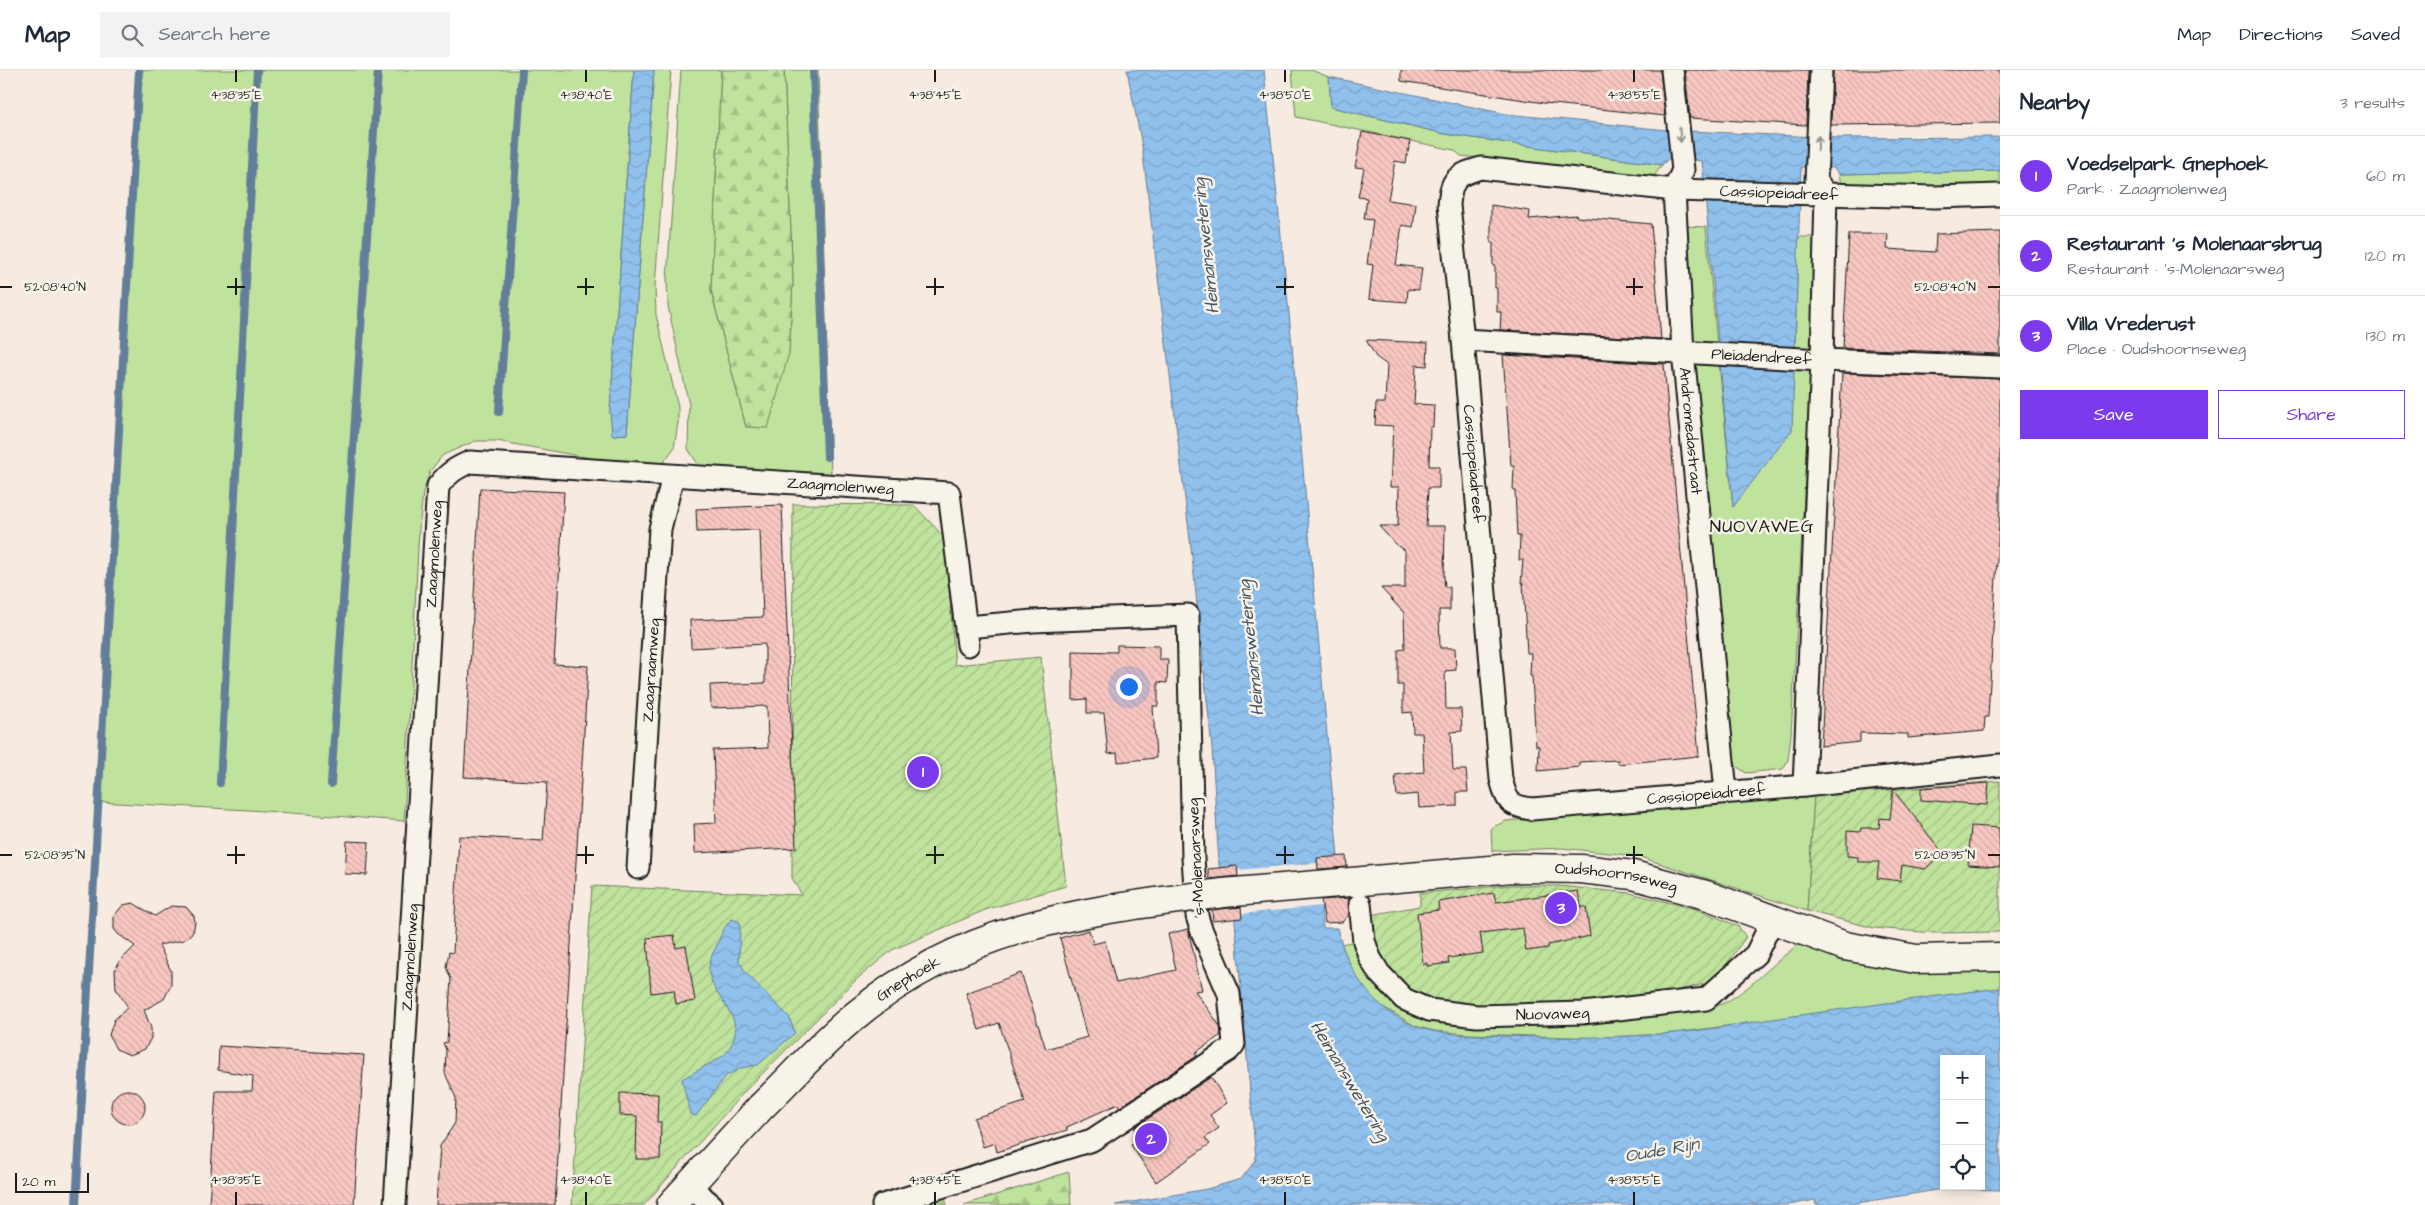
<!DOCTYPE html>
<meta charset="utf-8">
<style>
:root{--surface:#fff;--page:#f2f2f3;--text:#1f2937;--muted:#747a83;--line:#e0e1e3;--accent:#7c3aed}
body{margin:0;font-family:"Architects Daughter",sans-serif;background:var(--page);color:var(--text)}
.controls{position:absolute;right:15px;bottom:15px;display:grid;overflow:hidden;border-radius:0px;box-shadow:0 2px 12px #0003}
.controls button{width:45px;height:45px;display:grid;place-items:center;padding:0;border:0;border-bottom:1px solid var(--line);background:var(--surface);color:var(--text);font:25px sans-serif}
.scale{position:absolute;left:15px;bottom:12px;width:74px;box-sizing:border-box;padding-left:5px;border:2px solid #1c1c1c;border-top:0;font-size:14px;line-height:18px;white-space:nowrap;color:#1c1c1c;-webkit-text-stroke:4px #f7f3e8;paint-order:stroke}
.you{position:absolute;left:1128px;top:616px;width:18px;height:18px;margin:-12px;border:4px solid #fff;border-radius:50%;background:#1a73e8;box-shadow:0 0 0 8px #1a73e833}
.badge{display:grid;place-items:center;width:32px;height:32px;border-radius:50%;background:var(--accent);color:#fff;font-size:16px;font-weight:700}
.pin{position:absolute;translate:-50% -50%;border:2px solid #fff;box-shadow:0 1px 5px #0006}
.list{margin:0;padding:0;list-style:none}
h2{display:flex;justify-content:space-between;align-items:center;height:65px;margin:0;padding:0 20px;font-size:21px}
h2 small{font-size:16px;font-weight:400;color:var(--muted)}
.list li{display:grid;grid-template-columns:32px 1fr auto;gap:15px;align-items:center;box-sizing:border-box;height:80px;padding:0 20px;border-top:1px solid var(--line)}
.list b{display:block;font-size:19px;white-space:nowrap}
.list p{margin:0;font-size:16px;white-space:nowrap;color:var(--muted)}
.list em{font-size:16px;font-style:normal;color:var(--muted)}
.actions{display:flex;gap:10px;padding:15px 20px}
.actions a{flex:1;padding:11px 0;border:1px solid var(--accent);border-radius:0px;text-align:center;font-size:18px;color:var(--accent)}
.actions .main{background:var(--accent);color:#fff}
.icon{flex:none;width:28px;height:28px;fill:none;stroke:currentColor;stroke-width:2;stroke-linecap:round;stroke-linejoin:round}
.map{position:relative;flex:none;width:2000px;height:1135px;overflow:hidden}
header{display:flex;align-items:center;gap:30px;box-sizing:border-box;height:70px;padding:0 25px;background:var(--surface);border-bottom:1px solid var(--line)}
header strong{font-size:24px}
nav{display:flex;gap:28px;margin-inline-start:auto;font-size:18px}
.search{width:350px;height:45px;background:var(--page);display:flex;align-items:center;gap:12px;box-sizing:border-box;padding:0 18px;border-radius:0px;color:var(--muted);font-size:19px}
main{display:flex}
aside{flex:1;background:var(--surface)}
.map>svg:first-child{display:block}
</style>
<header>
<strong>Map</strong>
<div class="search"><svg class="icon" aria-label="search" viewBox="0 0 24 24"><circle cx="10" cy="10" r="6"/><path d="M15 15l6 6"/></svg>Search here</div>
<nav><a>Map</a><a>Directions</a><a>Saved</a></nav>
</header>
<main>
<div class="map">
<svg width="2000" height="1135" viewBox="0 0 2000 1135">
<defs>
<pattern id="forest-firs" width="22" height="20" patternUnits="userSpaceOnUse" patternTransform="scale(1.25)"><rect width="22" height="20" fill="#bfe29c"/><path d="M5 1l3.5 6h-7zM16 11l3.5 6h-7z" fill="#a4c186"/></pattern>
<pattern id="garden-furrows" width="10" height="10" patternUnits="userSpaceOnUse" patternTransform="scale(1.25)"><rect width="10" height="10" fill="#bfe29c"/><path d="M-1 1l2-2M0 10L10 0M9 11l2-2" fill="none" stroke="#a4c186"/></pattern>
<pattern id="water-waves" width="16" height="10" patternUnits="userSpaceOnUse" patternTransform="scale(1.25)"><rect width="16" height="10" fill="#90c0ec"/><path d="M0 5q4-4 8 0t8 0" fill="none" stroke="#7ca4ca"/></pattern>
<pattern id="building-back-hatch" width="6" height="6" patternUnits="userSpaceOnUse" patternTransform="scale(1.25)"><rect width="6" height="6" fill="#f8c7c2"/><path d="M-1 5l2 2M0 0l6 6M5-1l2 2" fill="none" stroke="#d4aaa6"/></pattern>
</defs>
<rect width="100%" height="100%" fill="#f7eae0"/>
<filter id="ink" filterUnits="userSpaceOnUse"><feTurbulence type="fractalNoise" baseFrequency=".02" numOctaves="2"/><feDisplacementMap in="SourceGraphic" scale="10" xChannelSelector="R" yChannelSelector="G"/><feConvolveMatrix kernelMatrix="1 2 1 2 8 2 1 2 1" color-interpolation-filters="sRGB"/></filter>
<g filter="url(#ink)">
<!-- green -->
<path fill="#bfe29c" stroke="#6e7f5c" d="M 139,0 L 634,0 L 610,341 L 613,365 L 627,364 L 654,0 L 671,0 L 655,216 L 656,245 L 678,337 L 678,353 L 674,378 L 662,395 L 612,392 L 497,371 L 475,371 L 443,385 L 430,401 L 423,423 L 419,459 L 404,751 L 249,740 L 98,732 Z
M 681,0 L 721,0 L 711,220 L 746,357 L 789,283 L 793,211 L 784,0 L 818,0 L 831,405 L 700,397 L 688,379 L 689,335 L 668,236 L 667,210 Z
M 1292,0 L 1311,0 L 1329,7 L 1331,37 L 1445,64 L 1662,95 L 1654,106 L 1461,86 L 1454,80 L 1296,47 Z
M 2000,101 L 2000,115 L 1841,116 L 1839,104 Z
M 1683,156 L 1706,157 L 1717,274 L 1694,272 Z
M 1798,167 L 1814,167 L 1813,281 L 1795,281 Z
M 1694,291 L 1719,293 L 1733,437 L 1794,295 L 1811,297 L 1791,665 L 1788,690 L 1783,699 L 1746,703 L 1736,696 L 1728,666 Z
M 1814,726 L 1807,841 L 1637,786 L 1562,778 L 1492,781 L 1491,758 L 1506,751 Z
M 1357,871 L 1670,943 C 1685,941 1701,940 1716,936 C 1744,928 1776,888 1804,871 L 1980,901 L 2000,902 L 2000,918 L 1675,963 L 1601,968 L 1468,964 L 1435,961 L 1415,956 L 1380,935 L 1363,918 L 1354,904 L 1341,874 Z"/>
<!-- forest -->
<path fill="url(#forest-firs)" stroke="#6e7f5c" d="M 721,0 L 784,0 L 793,211 L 789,283 L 768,358 L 746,357 L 711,220 Z
M 1069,1102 L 1071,1135 L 964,1135 Z
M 944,1125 L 947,1135 L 914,1135 Z"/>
<!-- garden -->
<path fill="url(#garden-furrows)" stroke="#6e7f5c" d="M 793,434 L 914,435 L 945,468 L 955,595 L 1041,587 L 1066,816 L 985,840 L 892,880 L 857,909 L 745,1021 L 644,1135 L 572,1135 L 592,816 L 802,825 L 792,808 Z
M 2000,711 L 2000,862 L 1934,863 L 1874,858 L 1807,841 L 1814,726 Z
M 1513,815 L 1559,816 L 1630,823 L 1696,839 L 1738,856 L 1746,867 L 1726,895 L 1705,914 L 1670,922 L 1669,928 L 1498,939 L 1455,939 L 1409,923 L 1374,880 L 1370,845 L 1420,836 L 1420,823 Z"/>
<!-- water -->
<path fill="url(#water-waves)" stroke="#627e99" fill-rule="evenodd" d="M 634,0 L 654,0 L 627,364 L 612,365 L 610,341 Z
M 1127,0 L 1264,0 L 1289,243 L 1338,787 L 1317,789 L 1323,858 L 1337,858 C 1348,902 1371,937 1413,955 C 1441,967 1477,964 1507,966 C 1563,968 1618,968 1674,963 C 1709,960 1744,953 1779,948 C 1852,938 1926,927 2000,918 L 2000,1120 L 1943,1119 L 1845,1135 L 1816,1135 L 1815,1130 L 1789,1135 L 1115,1135 L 1207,1119 L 1241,1109 L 1256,1090 L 1233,828 L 1219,795 L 1212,678 L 1192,486 L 1142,76 ZM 1944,989 L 1981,989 L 1981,1116 L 1944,1116 Z
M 1329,7 L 1506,44 L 1667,60 L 1838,68 L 2000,67 L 2000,101 L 1839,104 L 1834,98 L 1801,97 L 1792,360 L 1733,437 L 1702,91 L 1670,87 L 1662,95 L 1445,64 L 1331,37 Z
M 732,849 L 740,852 L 739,891 L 746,903 L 789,947 L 795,963 L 758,995 L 741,998 L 726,1006 L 696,1046 L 690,1044 L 682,1009 C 689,1005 723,987 725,984 C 754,949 712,932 709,901 C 708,892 713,883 717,875 C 721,865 724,856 732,849 Z"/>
<!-- pier -->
<path fill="#f7eae0" d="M 1317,793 L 1322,836 L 1241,844 L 1237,800 Z"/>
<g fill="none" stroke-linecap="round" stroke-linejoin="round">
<!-- stream -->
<path stroke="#627e99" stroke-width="8" d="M 813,0 L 827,387
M 499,342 L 522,0
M 220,713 L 257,0
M 331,714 L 378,0
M 76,1135 L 139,0"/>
</g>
<!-- building -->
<path fill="url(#building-back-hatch)" stroke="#1c1c1c" d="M 1401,0 L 1660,0 L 1665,46 L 1544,33 L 1401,11 Z
M 1685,0 L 1808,0 L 1806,55 L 1690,48 Z
M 1833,0 L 2000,0 L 2000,53 L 1831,55 Z
M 1362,62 L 1410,71 L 1406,93 L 1395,91 L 1388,130 L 1416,134 L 1413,157 L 1402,155 L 1396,195 L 1422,198 L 1419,220 L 1408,219 L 1407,232 L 1369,229 L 1373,195 L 1367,194 L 1373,150 L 1364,149 L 1367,128 L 1358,127 L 1364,98 L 1355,97 Z
M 1491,135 L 1530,141 L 1529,149 L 1576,145 L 1577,147 L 1651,154 L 1661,269 L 1500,260 L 1501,242 L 1497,242 L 1497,218 L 1495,218 L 1495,196 L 1493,196 L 1493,173 L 1491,173 Z
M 2000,162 L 2000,284 L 1843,278 L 1849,164 L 1888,164 L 1887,179 L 1935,182 L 1936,164 Z
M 1366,270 L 1428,273 L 1427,296 L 1416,295 L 1414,334 L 1434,335 L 1433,357 L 1430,357 L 1429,396 L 1439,396 L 1439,418 L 1428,418 L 1426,456 L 1445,456 L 1444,508 L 1445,517 L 1450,517 L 1450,540 L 1439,540 L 1440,578 L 1455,578 L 1456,600 L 1445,601 L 1446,639 L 1461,639 L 1462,661 L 1451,662 L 1453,700 L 1466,700 L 1468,722 L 1457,722 L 1457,736 L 1419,738 L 1418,724 L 1397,726 L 1395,705 L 1424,702 L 1422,663 L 1413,663 L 1412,642 L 1403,643 L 1403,615 L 1398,615 L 1398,580 L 1405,579 L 1404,543 L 1381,518 L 1405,518 L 1405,481 L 1395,474 L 1379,456 L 1398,456 L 1399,417 L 1390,417 L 1393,356 L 1375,355 L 1376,333 L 1385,333 L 1387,295 L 1376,287 Z
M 1503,285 L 1664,294 L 1699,686 L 1618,694 L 1618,690 L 1579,692 L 1579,697 L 1538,701 L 1539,676 L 1536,676 L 1532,606 L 1530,606 L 1531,583 L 1527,583 L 1523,513 L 1521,513 L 1523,490 L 1519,490 L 1520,466 L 1517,466 L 1515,420 L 1513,420 L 1514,396 L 1511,396 Z
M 1842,303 L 2000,309 L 2000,437 L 1988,647 L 1985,647 L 1984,661 L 1908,668 L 1908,664 L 1860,663 L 1860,672 L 1821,676 Z
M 480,418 L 564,422 L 554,594 L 588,596 L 555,1135 L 436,1135 L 440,1076 L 455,1053 L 456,1028 L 445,1003 L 446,980 L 443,973 L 447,972 L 451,909 L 446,897 L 449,882 L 453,883 L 459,766 L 543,771 L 547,712 L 464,707 Z
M 782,435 L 796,778 L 695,783 L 694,754 L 716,753 L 713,680 L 768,678 L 767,636 L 711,638 L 710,615 L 765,613 L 765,574 L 691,578 L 690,550 L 763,547 L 760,460 L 697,462 L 696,439 Z
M 1117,575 L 1159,576 L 1159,589 L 1168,589 L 1167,613 L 1158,612 L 1158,636 L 1153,636 L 1156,688 L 1118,692 L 1117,683 L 1108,684 L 1104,643 L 1087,643 L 1087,629 L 1073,630 L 1073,581 L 1117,582 Z
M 1989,713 L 1987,735 L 1921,730 L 1921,718 Z
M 1893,720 L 1943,783 L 1925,799 L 1902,795 L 1900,811 L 1877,808 L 1879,792 L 1858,792 L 1858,787 L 1847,786 L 1847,761 L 1860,762 L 1861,758 L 1879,758 L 1880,748 L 1890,749 Z
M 1971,756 L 1999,758 L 2000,797 L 1968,795 Z
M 347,771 L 369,772 L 367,805 L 345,804 Z
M 1346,786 L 1347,797 L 1318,799 L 1317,788 Z
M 1237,796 L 1238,806 L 1209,809 L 1208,799 Z
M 1578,821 L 1581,837 L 1586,837 L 1590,866 L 1548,875 L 1548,878 L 1526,881 L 1523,858 L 1480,863 L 1483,883 L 1448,888 L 1449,893 L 1427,896 L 1427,893 L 1423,894 L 1417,843 L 1439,840 L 1438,832 L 1494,823 L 1496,832 Z
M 1349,828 L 1349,845 L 1342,852 L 1325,853 L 1321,830 Z
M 133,833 L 155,846 L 171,836 L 186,837 L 194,846 L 195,853 L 193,862 L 184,870 L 159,875 L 171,901 L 171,915 L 164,929 L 144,940 L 151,958 L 151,968 L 145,979 L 130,985 L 116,979 L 109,965 L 114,950 L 128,937 L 116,919 L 115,900 L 120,891 L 135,876 L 118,864 L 114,859 L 114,846 L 123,835 Z
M 1241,837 L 1242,848 L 1213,851 L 1212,840 Z
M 1188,859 L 1202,920 L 1195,921 L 1220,956 L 1221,965 L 1195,983 L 1197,986 L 1120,1037 L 1118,1034 L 1067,1057 L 1067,1060 L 997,1082 L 995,1073 L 983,1077 L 974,1048 L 1025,1032 L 999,953 L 979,960 L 966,923 L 1021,903 L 1046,979 L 1087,967 L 1060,868 L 1089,860 L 1093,874 L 1105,871 L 1116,913 L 1176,900 L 1168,864 Z
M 674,865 L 676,878 L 686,876 L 695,931 L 676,934 L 674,920 L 651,923 L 647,868 Z
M 219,976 L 364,985 L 354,1135 L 209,1135 L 216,1021 L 252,1021 L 253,1006 L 218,1000 Z
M 1211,1007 L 1227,1033 L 1210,1045 L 1219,1058 L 1205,1068 L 1210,1074 L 1156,1112 L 1131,1075 L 1141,1069 L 1134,1058 Z
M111 1037a17 17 0 1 1 34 0a17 17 0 1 1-34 0Z
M 620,1023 L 658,1024 L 657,1052 L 661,1052 L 660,1089 L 636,1089 L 637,1046 L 620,1045 Z"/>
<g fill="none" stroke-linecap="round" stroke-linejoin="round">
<!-- street casing -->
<g stroke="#1c1c1c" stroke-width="25">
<g id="street">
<path id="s1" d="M 1672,0 L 1683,100 L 1674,120 L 1683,282 L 1726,722"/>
<path id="s2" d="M 2000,125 L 1935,127 L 1674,120 L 1481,98 C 1456,105 1451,109 1449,135 L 1463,270 L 1501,709 C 1507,731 1508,736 1532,739 L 1804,716 L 2000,695"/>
<path id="s3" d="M 1463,270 L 1822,290 L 2000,297"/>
<path d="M 1804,716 L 1822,290 L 1826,124 L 1816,110 L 1821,0"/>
<path id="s4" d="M 638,798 L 660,459 L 673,406"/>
<path id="s5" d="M 1360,834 L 1364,871 L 1370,888 L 1379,903 L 1404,929 L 1429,940 L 1477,946 L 1583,943 L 1706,929 L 1756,884 L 1773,849"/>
<path d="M 689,1116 L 712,1135"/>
<path id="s6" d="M 395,1135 L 438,416 C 448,403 456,398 470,392 L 949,423 L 968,575"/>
<path d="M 883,1135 L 1092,1070 L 1229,980 L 1234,974 L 1229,924 L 1201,859 L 1197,846 L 1193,788 L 1188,545 L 1033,551 L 967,557"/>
</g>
</g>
<!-- secondary casing -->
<g stroke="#1c1c1c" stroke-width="31">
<g id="secondary">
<path id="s7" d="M 1223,823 L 1513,798 L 1581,799 L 1633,805 L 1706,825 L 1845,876 L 1916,889 L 2000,887"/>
<path d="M 671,1135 L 761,1037"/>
</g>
</g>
<!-- street -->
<use href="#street" stroke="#f7f3e8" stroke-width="21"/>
<!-- secondary -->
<use href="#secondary" stroke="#f7f3e8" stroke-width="28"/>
<!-- secondary-bridge casing -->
<g stroke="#1c1c1c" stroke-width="31" stroke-linecap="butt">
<g id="secondary-bridge">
<path id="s8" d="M 761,1037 C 792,1007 822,972 856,945 C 967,853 1086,841 1223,823"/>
</g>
</g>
<!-- secondary-bridge -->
<use href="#secondary-bridge" stroke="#f7f3e8" stroke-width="28"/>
</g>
<!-- one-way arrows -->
<defs><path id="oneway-shaft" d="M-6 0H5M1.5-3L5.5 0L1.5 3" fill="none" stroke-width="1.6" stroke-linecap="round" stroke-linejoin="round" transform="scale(1.25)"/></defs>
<g stroke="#94928c">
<use href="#oneway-shaft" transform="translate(1680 65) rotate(85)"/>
<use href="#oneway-shaft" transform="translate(1818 73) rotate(-88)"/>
</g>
</g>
<!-- ticks -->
<path fill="none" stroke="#1c1c1c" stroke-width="2" d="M 236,0 L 236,12M 586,0 L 586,12M 935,0 L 935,12M 1285,0 L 1285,12M 1634,0 L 1634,12M 236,208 L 236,225M 586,208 L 586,225M 935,208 L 935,225M 1285,208 L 1285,225M 1634,208 L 1634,225M 0,217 L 12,217M 227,217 L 245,217M 577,217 L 594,217M 926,217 L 944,217M 1276,217 L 1294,217M 1626,217 L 1643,217M 1988,217 L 2000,217M 236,776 L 236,794M 586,776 L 586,794M 935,776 L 935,794M 1285,776 L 1285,794M 1634,776 L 1634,794M 0,785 L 12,785M 227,785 L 245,785M 577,785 L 594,785M 926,785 L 944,785M 1276,785 L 1294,785M 1626,785 L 1643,785M 1988,785 L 2000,785M 236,1122 L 236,1135M 586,1122 L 586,1135M 935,1122 L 935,1135M 1285,1122 L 1285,1135M 1634,1122 L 1634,1135"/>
<g text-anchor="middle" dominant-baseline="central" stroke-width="5" stroke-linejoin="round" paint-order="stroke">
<!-- street labels -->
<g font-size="16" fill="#1c1c1c" stroke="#f7f3e8">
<text transform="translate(1779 123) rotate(2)">Cassiopeiadreef</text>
<text stroke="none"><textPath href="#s3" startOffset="299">Pleiadendreef</textPath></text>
<text stroke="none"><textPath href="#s1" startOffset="364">Andromedastraat</textPath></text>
<text stroke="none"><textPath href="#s2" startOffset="835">Cassiopeiadreef</textPath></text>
<text stroke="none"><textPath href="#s6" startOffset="1132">Zaagmolenweg</textPath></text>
<text stroke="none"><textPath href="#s6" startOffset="652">Zaagmolenweg</textPath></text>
<text stroke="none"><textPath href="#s4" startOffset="198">Zaagraamweg</textPath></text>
<text stroke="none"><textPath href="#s2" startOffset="1374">Cassiopeiadreef</textPath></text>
<text transform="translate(1196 788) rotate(-93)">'s-Molenaarsweg</text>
<text stroke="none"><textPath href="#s7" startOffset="395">Oudshoornseweg</textPath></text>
<text stroke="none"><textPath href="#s6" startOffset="248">Zaagmolenweg</textPath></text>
<text stroke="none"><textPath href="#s8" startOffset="196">Gnephoek</textPath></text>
<text stroke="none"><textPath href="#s5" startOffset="260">Nuovaweg</textPath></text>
</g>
<!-- water labels -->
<g font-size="18" font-style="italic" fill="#455565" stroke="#f7f3e8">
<text transform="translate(1206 176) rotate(-96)">Heimanswetering</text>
<text transform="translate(1251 578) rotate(-96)">Heimanswetering</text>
<text transform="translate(1350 1011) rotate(59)">Heimanswetering</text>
<text transform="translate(1662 1080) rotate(-10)">Oude Rijn</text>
</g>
<!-- neighbourhood labels -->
<g font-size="18" letter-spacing="1" fill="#1c1c1c" stroke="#f7f3e8">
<text x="1762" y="456">NUOVAWEG</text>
</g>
</g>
<g font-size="12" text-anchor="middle" fill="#1c1c1c" stroke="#f7f3e8" stroke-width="5" stroke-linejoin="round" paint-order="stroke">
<text x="236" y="29">4°38'35"E</text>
<text x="586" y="29">4°38'40"E</text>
<text x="935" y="29">4°38'45"E</text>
<text x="1285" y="29">4°38'50"E</text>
<text x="1634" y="29">4°38'55"E</text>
<text x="55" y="221">52°08'40"N</text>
<text x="1945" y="221">52°08'40"N</text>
<text x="55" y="789">52°08'35"N</text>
<text x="1945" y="789">52°08'35"N</text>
<text x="236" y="1114">4°38'35"E</text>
<text x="586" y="1114">4°38'40"E</text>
<text x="935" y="1114">4°38'45"E</text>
<text x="1285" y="1114">4°38'50"E</text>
<text x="1634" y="1114">4°38'55"E</text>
</g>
</svg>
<div class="controls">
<button>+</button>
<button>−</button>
<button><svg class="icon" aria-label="locate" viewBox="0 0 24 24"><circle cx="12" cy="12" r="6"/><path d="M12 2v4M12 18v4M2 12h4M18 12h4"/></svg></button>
</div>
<div class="scale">20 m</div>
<div class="you"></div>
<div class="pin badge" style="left:923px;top:702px">1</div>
<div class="pin badge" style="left:1151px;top:1069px">2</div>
<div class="pin badge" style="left:1561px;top:838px">3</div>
</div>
<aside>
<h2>Nearby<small>3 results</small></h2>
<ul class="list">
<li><span class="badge">1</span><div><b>Voedselpark Gnephoek</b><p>Park · Zaagmolenweg</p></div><em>60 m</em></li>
<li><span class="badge">2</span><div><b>Restaurant 's Molenaarsbrug</b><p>Restaurant · 's-Molenaarsweg</p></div><em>120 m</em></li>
<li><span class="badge">3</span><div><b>Villa Vrederust</b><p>Place · Oudshoornseweg</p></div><em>130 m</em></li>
</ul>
<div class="actions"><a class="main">Save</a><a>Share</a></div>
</aside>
</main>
